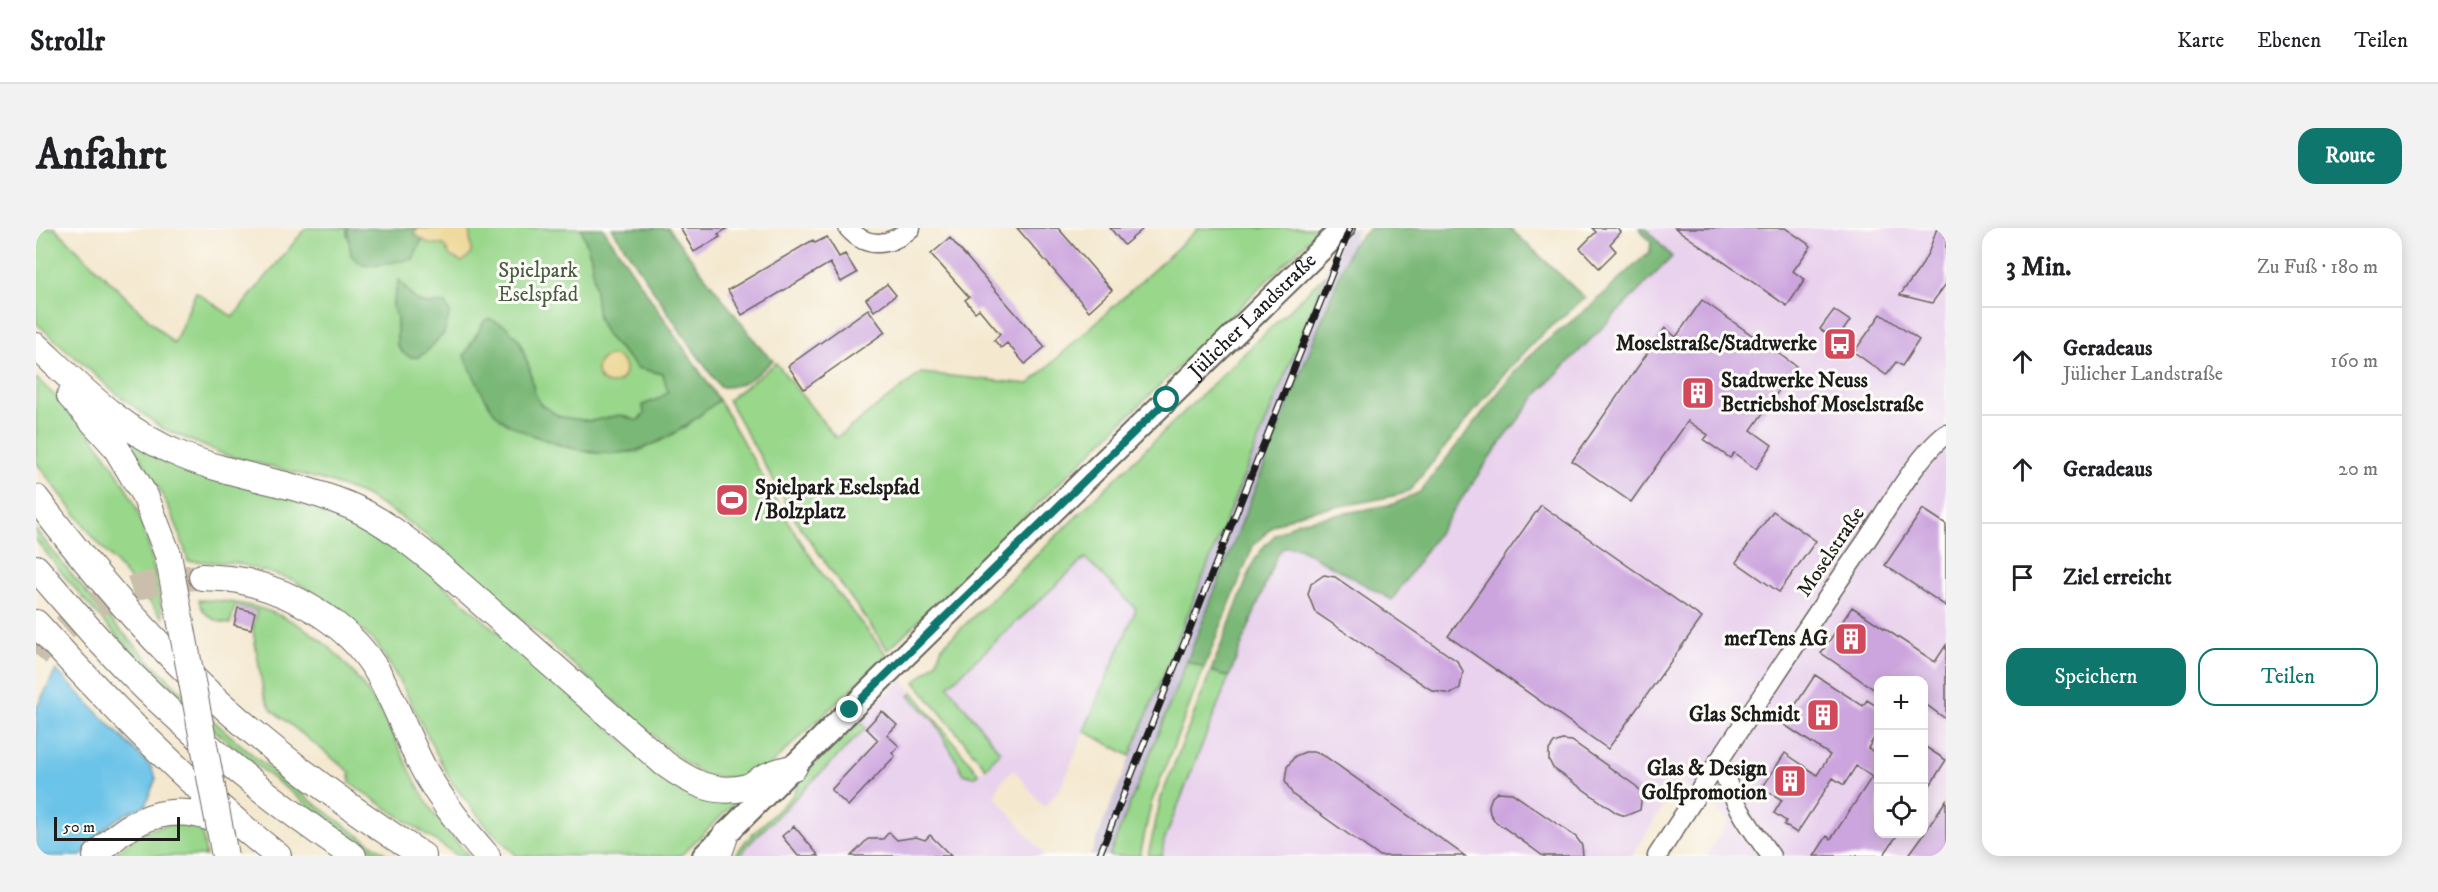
<!DOCTYPE html>
<html lang="de">
<meta charset="utf-8">
<style>
:root{--surface:#fff;--page:#f2f2f2;--text:#202124;--muted:#757577;--line:#e0e0e0;--accent:#0f766e}
body{margin:0;font-family:"IM FELL DW Pica",serif;background:var(--page);color:var(--text)}
.controls{position:absolute;right:18px;bottom:18px;display:grid;overflow:hidden;border-radius:12px;box-shadow:0 3px 15px #0003}
.controls button{width:54px;height:54px;display:grid;place-items:center;padding:0;border:0;border-bottom:2px solid var(--line);background:var(--surface);color:var(--text);font:30px sans-serif}
.scale{position:absolute;left:18px;bottom:15px;width:126px;box-sizing:border-box;padding-left:6px;border:3px solid #1c1c1c;border-top:0;font-size:16px;line-height:21px;white-space:nowrap;color:#1c1c1c;-webkit-text-stroke:4px #fdfcf7;paint-order:stroke}
.stop{position:absolute;width:18px;height:18px;margin:-14px;border:4px solid #0f766e;border-radius:50%;background:#fff}
.stop.end{background:#0f766e;border-color:#fff;box-shadow:0 2px 6px #0008}
.list{margin:0;padding:0;list-style:none}
h2{display:flex;justify-content:space-between;align-items:center;height:78px;margin:0;padding:0 24px;font-size:26px}
h2 small{font-size:20px;font-weight:400;color:var(--muted)}
.list li{display:grid;grid-template-columns:39px 1fr auto;gap:18px;align-items:center;box-sizing:border-box;height:108px;padding:0 24px;border-top:2px solid var(--line)}
.list b{display:block;font-size:22px;white-space:nowrap}
.list p{margin:0;font-size:20px;white-space:nowrap;color:var(--muted)}
.list em{font-size:20px;font-style:normal;color:var(--muted)}
.actions{display:flex;gap:12px;padding:18px 24px}
.actions a{flex:1;padding:14px 0;border:2px solid var(--accent);border-radius:18px;text-align:center;font-size:21px;color:var(--accent)}
.actions .main{background:var(--accent);color:#fff}
.icon{flex:none;width:33px;height:33px;fill:none;stroke:currentColor;stroke-width:2;stroke-linecap:round;stroke-linejoin:round}
.map{position:relative;flex:none;width:1910px;height:628px;overflow:hidden;border-radius:18px}
header{display:flex;align-items:center;gap:36px;box-sizing:border-box;height:84px;padding:0 30px;background:var(--surface);border-bottom:2px solid var(--line)}
header strong{font-size:28px}
nav{display:flex;gap:33px;margin-inline-start:auto;font-size:21px}
.intro{display:flex;align-items:center;justify-content:space-between;box-sizing:border-box;height:144px;padding:0 36px}
h1{margin:0;font-size:42px}
.button{padding:15px 27px;border-radius:18px;background:var(--accent);color:#fff;font-size:21px;font-weight:700}
main{display:flex;gap:36px;padding:0 36px}
aside{flex:1;background:var(--surface);border-radius:18px;box-shadow:0 3px 15px #0003}
.map>svg:first-child{display:block}
</style>
<header>
<strong>Strollr</strong>
<nav><a>Karte</a><a>Ebenen</a><a>Teilen</a></nav>
</header>
<div class="intro"><h1>Anfahrt</h1><a class="button">Route</a></div>
<main>
<div class="map">
<svg width="1910" height="628" viewBox="0 0 1910 628">
<rect width="100%" height="100%" fill="#fdfcf7"/>
<filter id="ink" filterUnits="userSpaceOnUse"><feTurbulence type="fractalNoise" baseFrequency=".0167" numOctaves="2"/><feDisplacementMap in="SourceGraphic" scale="12" xChannelSelector="R" yChannelSelector="G"/><feConvolveMatrix kernelMatrix="1 2 1 2 8 2 1 2 1" color-interpolation-filters="sRGB"/></filter>
<filter id="wash" filterUnits="userSpaceOnUse"><feTurbulence type="fractalNoise" baseFrequency=".008" numOctaves="4" result="noise"/><feDisplacementMap in="SourceGraphic" scale="24" xChannelSelector="R" yChannelSelector="G"/><feGaussianBlur stdDeviation="1.35" result="paint"/><feColorMatrix in="noise" values="0 0 0 0 0 0 0 0 0 0 0 0 0 0 0 0 0 1.4 0 .05"/><feComposite in="paint" operator="in"/></filter>
<g filter="url(#wash)">
<rect width="100%" height="100%" fill="#f4e8cf"/>
<!-- built -->
<path fill="#e9d2ed" fill-rule="evenodd" d="M 1609,0 L 1910,0 L 1910,628 L 1671,628 L 1693,591 L 1643,553 L 1596,628 L 1126,628 L 1128,613 L 1244,323 L 1254,318 L 1263,320 L 1355,372 L 1453,231 L 1504,163 L 1636,29 ZM 1842,452 L 1888,452 L 1888,606 L 1842,606 Z
M 1049,330 L 1100,381 L 1025,560 L 1008,579 L 977,541 L 963,556 L 959,568 L 1009,628 L 704,628 L 712,617 L 830,500 L 823,493 L 866,451 L 943,545 L 950,540 L 964,524 L 912,458 Z"/>
<!-- industrial -->
<path fill="#c9bfd7" d="M 1308,0 L 1323,0 L 1073,628 L 1054,628 Z"/>
<!-- green -->
<path fill="#99d78b" stroke="#5a7a54" stroke-width="1.5" fill-rule="evenodd" d="M 0,0 L 19,0 L 138,116 L 160,64 L 197,89 L 270,0 L 311,0 L 311,7 L 340,38 L 353,33 L 377,31 L 378,6 L 382,0 L 545,0 L 555,29 L 562,90 L 571,108 L 602,140 L 627,146 L 632,164 L 622,171 L 607,177 L 608,186 L 602,193 L 584,187 L 555,193 L 524,189 L 503,176 L 498,163 L 494,142 L 483,112 L 449,92 L 428,128 L 465,191 L 495,207 L 529,219 L 556,225 L 601,224 L 649,199 L 683,172 L 756,300 L 786,346 L 851,427 L 731,540 L 708,550 L 670,548 L 649,535 L 395,311 L 362,287 L 328,267 L 291,253 L 189,227 L 126,200 L 81,166 L 0,95 ZM 363,52 C 374,65 381,81 400,74 L 408,105 L 389,125 L 382,129 L 374,129 L 367,125 L 361,117 L 361,89 L 356,78 Z
M 1163,0 L 1285,0 L 852,422 L 762,296 L 692,172 L 740,135 L 800,210 L 885,145 L 993,156 Z
M 1290,46 L 1094,528 L 1048,503 L 1100,381 L 1049,330 L 912,458 L 964,524 L 950,540 L 879,454 L 900,435 L 906,419 Z
M 0,150 C 39,185 75,227 98,275 C 114,311 120,352 127,390 L 58,310 L 0,234 Z
M 86,203 L 271,270 L 347,305 L 634,553 L 704,570 L 644,628 L 481,628 L 452,600 L 414,552 L 368,461 L 342,417 L 302,380 L 257,352 L 201,335 L 152,333 C 139,282 116,246 86,203 Z
M 0,302 C 98,431 219,539 353,628 L 345,628 C 214,542 95,437 0,312 Z
M 163,372 C 254,372 309,419 351,496 C 367,525 379,558 398,585 C 408,600 421,614 433,628 L 422,628 L 314,555 L 314,544 L 236,482 L 228,468 L 217,402 L 221,383 L 199,378 L 194,396 C 179,393 167,389 163,372 Z
M 1151,433 L 1168,440 L 1115,576 L 1104,628 L 1073,628 Z
M 1175,443 L 1193,449 L 1128,613 L 1126,628 L 1112,628 L 1125,570 Z
M 877,464 L 943,546 L 938,549 L 928,546 L 898,493 L 873,468 Z
M 823,493 L 830,500 L 712,617 L 704,628 L 699,628 L 709,614 L 757,567 L 768,546 Z
M 134,596 L 165,597 L 170,628 L 76,628 L 106,604 Z"/>
<!-- forest -->
<path fill="#7ab877" stroke="#4b6a4a" stroke-width="1.5" d="M 311,0 L 382,0 L 379,6 L 386,11 L 377,31 C 365,32 334,40 327,37 C 323,35 318,30 315,27 Z
M 545,0 L 567,0 L 683,172 C 622,221 589,241 511,212 C 496,207 478,201 465,191 C 452,181 436,144 428,128 L 449,92 L 454,91 L 470,98 L 483,112 L 494,142 L 498,163 L 504,176 L 524,189 L 555,193 L 584,187 L 602,193 L 608,186 L 607,177 L 622,171 L 632,164 L 627,146 L 602,140 L 571,108 L 562,90 L 555,29 Z
M 576,0 L 632,0 L 727,123 L 737,132 C 722,146 706,161 684,159 L 651,113 Z
M 1334,0 L 1474,0 L 1549,70 L 1506,106 L 1471,143 L 1374,262 L 1366,266 L 1338,272 L 1265,285 L 1238,297 L 1217,318 L 1168,440 L 1151,433 L 1315,18 Z
M 1603,0 L 1609,0 L 1636,29 L 1504,163 L 1453,231 L 1356,372 L 1263,320 L 1248,319 L 1241,327 L 1193,449 L 1175,443 L 1218,333 L 1229,317 L 1239,307 L 1262,294 L 1358,276 L 1384,264 L 1481,141 L 1503,119 L 1557,76 L 1614,23 L 1615,14 Z
M 363,52 C 371,61 377,74 389,76 C 395,78 402,75 409,76 L 414,84 L 408,105 L 389,125 L 382,129 L 374,129 L 367,125 L 361,117 L 361,89 L 356,78 Z"/>
<!-- sand -->
<path fill="#eeda9e" stroke="#857b5d" stroke-width="1.5" d="M 382,0 L 431,0 L 434,6 L 435,26 L 426,34 L 414,28 L 408,17 L 394,16 L 378,6 Z
M561 142a14 14 0 1 1 28 0a14 14 0 1 1-28 0Z"/>
<!-- water -->
<path fill="#6bc3e8" stroke="#447082" stroke-width="1.5" d="M 20,442 L 115,539 L 120,550 L 109,578 C 80,587 62,604 45,628 L 0,628 L 0,481 Z"/>
<g id="blocks">
<!-- building -->
<path fill="#cca4de" d="M 644,0 L 692,0 L 682,6 L 684,9 L 658,24 Z
M 981,0 L 1022,0 L 1076,62 L 1053,83 Z
M 1074,0 L 1108,0 L 1088,17 Z
M 1556,0 L 1581,0 L 1585,4 L 1574,16 L 1580,23 L 1563,40 L 1544,20 L 1560,4 Z
M 1639,0 L 1749,0 L 1775,18 L 1757,43 L 1769,52 L 1751,78 Z
M 1901,0 L 1910,0 L 1910,56 L 1896,75 L 1864,67 L 1884,40 L 1893,23 Z
M 791,9 L 803,29 L 809,26 L 821,45 L 805,54 L 794,35 L 706,87 L 692,62 L 777,12 L 779,15 Z
M 914,10 L 1009,119 L 989,136 L 971,115 L 965,120 L 958,112 L 964,106 L 943,81 L 939,84 L 929,72 L 933,69 L 895,26 Z
M 851,56 L 860,67 L 838,83 L 830,71 Z
M 1666,72 L 1760,138 L 1715,202 L 1736,217 L 1720,241 L 1698,225 L 1694,230 L 1668,212 L 1672,207 L 1652,193 L 1595,274 L 1536,233 L 1629,100 L 1640,109 Z
M 832,81 L 849,104 L 768,161 L 752,138 Z
M 1798,82 L 1814,93 L 1800,112 L 1784,101 Z
M 1845,86 L 1883,112 L 1866,138 L 1860,134 L 1850,147 L 1818,124 Z
M 1505,277 L 1666,390 L 1572,521 L 1412,408 Z
M 1887,281 L 1910,296 L 1910,378 L 1849,337 Z
M 1737,283 L 1780,313 L 1743,364 L 1700,334 Z
M 1288,347 L 1299,349 L 1421,433 L 1427,443 L 1424,460 L 1415,466 L 1397,463 L 1279,384 L 1272,366 L 1275,356 Z
M 1816,379 L 1899,434 L 1910,417 L 1910,491 L 1888,475 L 1888,452 L 1842,452 L 1842,464 L 1785,425 Z
M 202,380 L 219,384 L 215,401 L 198,397 Z
M 1779,447 L 1827,478 L 1831,472 L 1842,479 L 1842,504 L 1832,520 L 1842,527 L 1842,606 L 1862,606 L 1847,628 L 1778,628 L 1791,608 L 1795,611 L 1836,549 L 1820,538 L 1808,557 L 1797,550 L 1761,605 L 1748,597 L 1750,593 L 1738,585 L 1746,572 L 1726,560 L 1749,525 L 1781,547 L 1794,527 L 1747,496 Z
M 846,483 L 861,497 L 851,507 L 863,518 L 856,525 L 859,528 L 812,578 L 795,562 L 842,512 L 830,500 Z
M 1526,512 L 1536,513 L 1600,558 L 1606,565 L 1604,582 L 1589,588 L 1581,585 L 1517,540 L 1513,532 L 1513,522 L 1518,515 Z
M 1888,518 L 1910,532 L 1888,567 Z
M 1269,524 L 1279,524 L 1290,529 L 1429,628 L 1343,628 L 1257,567 L 1249,553 L 1251,539 L 1259,528 Z
M 1462,564 L 1476,565 L 1540,609 L 1546,617 L 1547,628 L 1507,628 L 1459,593 L 1454,586 L 1453,577 L 1456,569 Z
M 1910,572 L 1910,628 L 1872,628 L 1888,606 Z
M 758,598 L 783,628 L 762,628 L 746,608 Z
M 853,604 L 861,612 L 880,609 L 889,612 L 894,607 L 915,628 L 815,628 L 832,611 L 847,611 Z"/>
</g>
</g>
<g filter="url(#ink)">
<use href="#blocks" fill-opacity="0" stroke="#68635b" stroke-width="1.5"/>
<g fill="none" stroke-linecap="round" stroke-linejoin="round">
<!-- highway-tunnel -->
<path stroke="#c9bfab" stroke-width="26" stroke-dasharray="26 13" stroke-linecap="butt" d="M 0,427 C 48,375 95,352 166,349"/>
<!-- minor casing -->
<g stroke="#68635b" stroke-width="21">
<path id="minor" d="M 812,0 C 831,22 855,18 875,0
M 1683,532 C 1697,574 1709,593 1735,628
M 1621,628 C 1689,523 1757,419 1828,316 C 1850,284 1881,228 1910,206"/>
</g>
<!-- major casing -->
<g stroke="#68635b" stroke-width="26">
<g id="major">
<path id="s1" d="M 668,628 L 844,452 L 1307,0"/>
</g>
</g>
<!-- highway casing -->
<g stroke="#68635b" stroke-width="28">
<path id="highway" d="M 0,118 C 44,159 88,205 145,227 C 201,250 264,255 319,280 C 349,294 376,316 402,337 L 629,536 C 654,554 679,568 711,559 C 718,557 724,550 731,548 C 740,544 749,542 758,539
M 34,168 L 79,218 L 110,270 L 132,327
M 0,270 C 47,332 97,392 153,446 C 223,515 304,574 387,628
M 0,340 C 40,386 79,433 124,474 C 184,531 249,582 317,628
M 166,349 C 180,350 194,350 207,353 C 258,365 310,394 339,440 C 360,473 371,512 391,547 C 409,578 427,601 451,628
M 0,395 C 75,478 154,558 242,628
M 60,628 C 85,599 119,579 159,586 C 172,588 186,594 199,598
M 682,628 L 689,608"/>
</g>
<!-- minor -->
<use href="#minor" stroke="#fff" stroke-width="18"/>
<!-- major -->
<use href="#major" stroke="#fff" stroke-width="22"/>
<!-- highway -->
<use href="#highway" stroke="#fff" stroke-width="26"/>
<!-- rail casing -->
<g stroke="#1c1c1c" stroke-width="7">
<path id="rail" d="M 1063,628 L 1314,0"/>
</g>
<!-- rail -->
<use href="#rail" stroke="#fdfcf7" stroke-width="4.5" stroke-dasharray="14" stroke-linecap="butt"/>
<!-- highway-bridge casing -->
<g stroke="#68635b" stroke-width="28" stroke-linecap="butt">
<path id="highway-bridge" d="M 132,327 L 189,628"/>
</g>
<!-- highway-bridge -->
<use href="#highway-bridge" stroke="#fff" stroke-width="26"/>
</g>
</g>
<g fill="none" stroke-linecap="round" stroke-linejoin="round" filter="url(#ink)">
<!-- route -->
<path stroke="#0f766e" stroke-width="8" d="M 814,482 L 1131,172"/>
</g>
<!-- icons -->
<defs>
<g id="bus-square" transform="scale(1.725)"><rect x="-9" y="-9" width="18" height="18" rx="4" fill="#d1495b" stroke="#fdfcf7"/><path d="M-5-6H5V4H4V6H2V4H-2V6H-4V4H-5ZM-3.5-4V0h7V-4ZM-3.5 1.2v1.5H-2V1.2ZM2 1.2v1.5H3.5V1.2Z" fill="#fff"/></g>
<g id="building-square" transform="scale(1.725)"><rect x="-9" y="-9" width="18" height="18" rx="4" fill="#d1495b" stroke="#fdfcf7"/><path d="M-4-6H4V6H1V3H-1V6H-4ZM-2.5-4.3h1.7v1.8h-1.7ZM.8-4.3h1.7v1.8H.8ZM-2.5-1h1.7V.8h-1.7ZM.8-1h1.7V.8H.8Z" fill="#fff"/></g>
<g id="stadium-square" transform="scale(1.725)"><rect x="-9" y="-9" width="18" height="18" rx="4" fill="#d1495b" stroke="#fdfcf7"/><path d="M0-5a6.5 5 0 1 0 0 10a6.5 5 0 1 0 0-10ZM-3.5-1.8h7v3.6h-7Z" fill="#fff"/></g>
</defs>
<g fill-rule="evenodd">
<use href="#bus-square" x="1804" y="116"/>
<use href="#building-square" x="1662" y="165"/>
<use href="#stadium-square" x="696" y="272"/>
<use href="#building-square" x="1815" y="411"/>
<use href="#building-square" x="1787" y="487"/>
<use href="#building-square" x="1754" y="553"/>
</g>
<g text-anchor="middle" dominant-baseline="central" stroke-width="6" stroke-linejoin="round" paint-order="stroke">
<!-- park labels -->
<g font-size="21" fill="#485d43" stroke="#fdfcf7">
<text x="502" y="43">Spielpark<tspan x="502" dy="24">Eselspfad</tspan></text>
</g>
<!-- street labels -->
<g font-size="21" fill="#1c1c1c" stroke="#fdfcf7">
<text stroke="none"><textPath href="#s1" startOffset="770">Jülicher Landstraße</textPath></text>
<text transform="translate(1795 324) rotate(-56)">Moselstraße</text>
</g>
<!-- poi labels -->
<g font-size="21" font-weight="bold" fill="#1c1c1c" stroke="#fdfcf7" text-anchor="end">
<text x="1781" y="116">Moselstraße/Stadtwerke</text>
<text x="1685" y="153" text-anchor="start">Stadtwerke Neuss<tspan x="1685" dy="24">Betriebshof Moselstraße</tspan></text>
<text x="719" y="260" text-anchor="start">Spielpark Eselspfad<tspan x="719" dy="24">/ Bolzplatz</tspan></text>
<text x="1792" y="411">merTens AG</text>
<text x="1764" y="487">Glas Schmidt</text>
<text x="1731" y="541">Glas &amp; Design<tspan x="1731" dy="24">Golfpromotion</tspan></text>
</g>
</g>
</svg>
<div class="controls">
<button>+</button>
<button>−</button>
<button><svg class="icon" aria-label="locate" viewBox="0 0 24 24"><circle cx="12" cy="12" r="6"/><path d="M12 2v4M12 18v4M2 12h4M18 12h4"/></svg></button>
</div>
<div class="scale">50 m</div>
<div class="stop" style="left:1131px;top:172px"></div>
<div class="stop end" style="left:814px;top:482px"></div>
</div>
<aside>
<h2>3 Min.<small>Zu Fuß · 180 m</small></h2>
<ul class="list">
<li><svg class="icon" aria-label="ahead" viewBox="0 0 24 24"><path d="M12 20V5M6 11l6-6 6 6"/></svg><div><b>Geradeaus</b><p>Jülicher Landstraße</p></div><em>160 m</em></li>
<li><svg class="icon" aria-label="ahead" viewBox="0 0 24 24"><path d="M12 20V5M6 11l6-6 6 6"/></svg><div><b>Geradeaus</b></div><em>20 m</em></li>
<li><svg class="icon" aria-label="arrive" viewBox="0 0 24 24"><path d="M6 21V4h12l-3 4 3 4H6"/></svg><div><b>Ziel erreicht</b></div></li>
</ul>
<div class="actions"><a class="main">Speichern</a><a>Teilen</a></div>
</aside>
</main>
